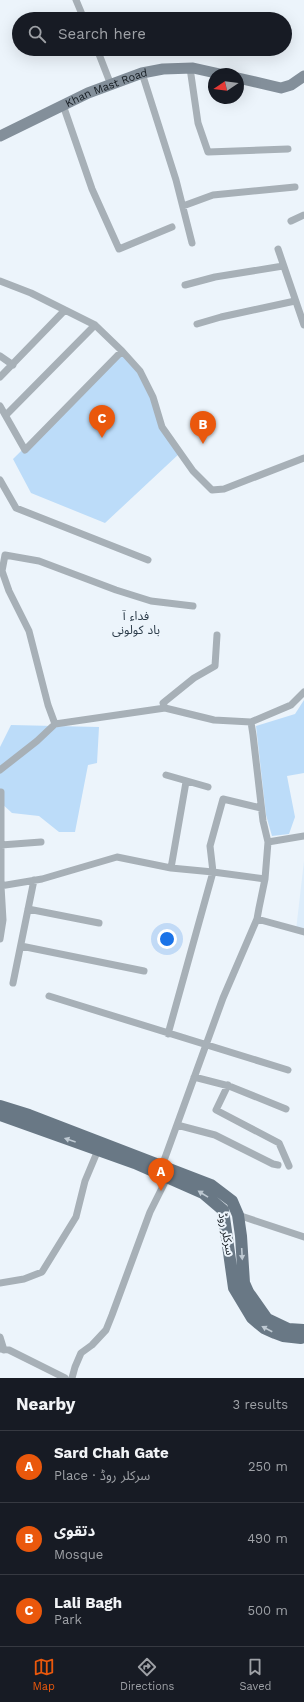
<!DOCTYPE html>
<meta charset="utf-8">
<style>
:root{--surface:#171b24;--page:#20242c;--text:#f1f3f6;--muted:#9ea1a6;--line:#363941;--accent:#ea580c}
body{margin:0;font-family:"Work Sans","Noto Sans Arabic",sans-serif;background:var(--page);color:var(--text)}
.compass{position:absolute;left:208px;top:68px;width:36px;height:36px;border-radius:50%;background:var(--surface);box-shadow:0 4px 16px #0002;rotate:257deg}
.you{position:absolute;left:167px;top:939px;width:14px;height:14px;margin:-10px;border:3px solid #fff;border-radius:50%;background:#1a73e8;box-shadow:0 0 0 6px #1a73e833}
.badge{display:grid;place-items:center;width:26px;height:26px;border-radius:50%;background:var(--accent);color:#fff;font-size:13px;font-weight:700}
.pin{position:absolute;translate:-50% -33px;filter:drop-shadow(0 1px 2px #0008)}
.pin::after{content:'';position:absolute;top:21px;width:14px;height:12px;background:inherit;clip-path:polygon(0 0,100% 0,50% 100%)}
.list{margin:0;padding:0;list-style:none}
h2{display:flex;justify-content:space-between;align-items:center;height:52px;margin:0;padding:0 16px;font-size:17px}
h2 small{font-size:13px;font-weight:400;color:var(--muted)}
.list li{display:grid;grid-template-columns:26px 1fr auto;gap:12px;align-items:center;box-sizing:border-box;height:72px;padding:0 16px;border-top:1px solid var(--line)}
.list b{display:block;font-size:15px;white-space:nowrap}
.list p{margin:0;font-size:13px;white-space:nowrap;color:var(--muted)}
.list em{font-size:13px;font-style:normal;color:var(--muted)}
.icon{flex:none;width:22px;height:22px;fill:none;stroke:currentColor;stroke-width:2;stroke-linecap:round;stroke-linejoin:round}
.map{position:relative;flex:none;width:304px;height:1378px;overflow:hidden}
.search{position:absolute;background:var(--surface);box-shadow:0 4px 16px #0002;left:12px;right:12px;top:12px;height:44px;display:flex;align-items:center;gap:10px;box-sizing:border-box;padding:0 14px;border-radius:22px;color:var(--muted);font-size:15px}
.sheet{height:268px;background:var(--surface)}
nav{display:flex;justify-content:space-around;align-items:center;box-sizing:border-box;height:56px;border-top:1px solid var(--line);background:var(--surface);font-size:11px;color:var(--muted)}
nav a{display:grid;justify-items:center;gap:2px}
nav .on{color:var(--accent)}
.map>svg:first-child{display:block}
</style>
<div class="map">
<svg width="304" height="1378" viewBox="0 0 304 1378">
<rect width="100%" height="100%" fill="#ecf4fb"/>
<!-- built -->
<path fill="#ddedfb" d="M 304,861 L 304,933 L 296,930 Z"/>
<!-- green -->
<path fill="#bcdcf9" d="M 122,351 L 140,371 L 162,427 L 180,453 L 105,523 L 31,493 L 13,459 Z
M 304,700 L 304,773 L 287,776 L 295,817 L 289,834 L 272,836 L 266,815 L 256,726 L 295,714 Z
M 11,725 L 99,727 L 97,763 L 88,765 L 75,832 L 59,832 L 39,816 L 12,813 L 0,802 L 0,747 Z"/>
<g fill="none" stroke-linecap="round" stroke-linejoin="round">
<!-- minor -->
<path stroke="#a7b0b7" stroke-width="7" d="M 76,0 L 84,19
M 97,49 L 111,85
M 190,68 L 198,123 L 208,152 L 288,149
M 142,73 L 176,180 L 192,243
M 63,105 L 92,189 L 119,249 L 172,227
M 183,206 L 213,195 L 295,187
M 291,221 L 304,215
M 278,249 L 304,325
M 0,281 L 31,293 L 95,325 L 122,351 L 140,371 L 153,397 L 162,427 L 193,471 L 212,490 L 224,489 L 304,458
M 185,285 L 215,277 L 283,266
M 197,324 L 221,317 L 295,301
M 0,356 L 13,365
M 0,377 L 65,310
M 0,406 L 25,450 L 122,351
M 6,415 L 95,325
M 0,480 L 16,508 L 148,560
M 0,571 L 2,571 L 9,591 L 29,631 L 48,705 L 55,724
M 2,571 L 5,555 L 39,561 L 116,590 L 151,601 L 193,606
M 165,708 L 163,703 L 194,678 L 215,666 L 217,635
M 0,770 L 37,741 L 55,724 L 165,708 L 214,720 L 251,722 L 291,705 L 304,692
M 166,775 L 208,787
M 268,842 L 304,836
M 1,845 L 41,842
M 171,868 L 186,782
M 0,886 L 42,879 L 117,857 L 171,868 L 213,872 L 265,879
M 28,909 L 99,923
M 257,919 L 304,932
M 0,939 L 3,920 L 1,886 L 1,792
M 21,946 L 144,971
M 13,983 L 34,880
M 49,996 L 288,1070
M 168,1034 L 213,872 L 210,846 L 223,799 L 261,808
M 194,1077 L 229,1086 L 286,1109
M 228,1085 L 216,1110 L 279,1143 L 289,1166
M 177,1125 L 215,1135 L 273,1164 L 278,1165
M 162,1166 L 223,998 L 257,919 L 259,908 L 265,879 L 268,842 L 263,821 L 253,735 L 251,722
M 238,1215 L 304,1237
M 0,1283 L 24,1279 L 42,1272 L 76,1217 L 85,1181 L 98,1150
M 0,1337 L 4,1350
M 0,1349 L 9,1350 L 65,1378
M 72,1378 L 75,1367 L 81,1353 L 92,1345 L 106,1330 L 112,1315 L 150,1212 L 167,1178"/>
<!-- secondary -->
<g stroke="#838f9a" stroke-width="11">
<path d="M 238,78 L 281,88 L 291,85 L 304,76"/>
<path id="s1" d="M 0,136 L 88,93 L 142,73 L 163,69 L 193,68 L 220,74"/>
</g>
<!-- primary -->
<path stroke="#697885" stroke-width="12" d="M 0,1106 L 29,1115 L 211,1185 L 232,1201 L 238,1215 L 241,1236 L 244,1283 L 248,1292 L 267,1319 L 288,1329 L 304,1330
M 0,1115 L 135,1163 L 203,1193 L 223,1210 L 234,1288 L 252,1318 L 264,1328 L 275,1333 L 283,1336 L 301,1338"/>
</g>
<!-- one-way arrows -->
<defs><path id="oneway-solid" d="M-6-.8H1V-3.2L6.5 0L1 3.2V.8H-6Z"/></defs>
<g fill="#bec9d2">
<use href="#oneway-solid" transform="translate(70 1140) rotate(-161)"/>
<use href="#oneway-solid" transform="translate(203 1194) rotate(-148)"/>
<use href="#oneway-solid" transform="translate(242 1254) rotate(87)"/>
<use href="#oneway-solid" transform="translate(267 1329) rotate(-152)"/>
</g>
<g text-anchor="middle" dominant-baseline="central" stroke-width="4" stroke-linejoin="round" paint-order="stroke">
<!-- street labels -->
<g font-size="11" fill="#161d23" stroke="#ecf4fb">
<text stroke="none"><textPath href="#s1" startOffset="117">Khan Mast Road</textPath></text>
<text transform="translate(226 1234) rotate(79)">سرکلر روڈ</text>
</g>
<!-- neighbourhood labels -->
<g font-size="12" fill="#2a3a48" stroke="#ecf4fb">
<text x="136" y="616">فداء آ<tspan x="136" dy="14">باد کولونی</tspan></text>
</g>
</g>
</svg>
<svg class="compass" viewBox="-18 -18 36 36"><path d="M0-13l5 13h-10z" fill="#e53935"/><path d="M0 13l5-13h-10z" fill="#9ea1a6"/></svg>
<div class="you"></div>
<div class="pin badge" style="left:161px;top:1191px">A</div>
<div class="pin badge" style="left:203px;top:444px">B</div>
<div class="pin badge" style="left:102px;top:438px">C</div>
<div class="search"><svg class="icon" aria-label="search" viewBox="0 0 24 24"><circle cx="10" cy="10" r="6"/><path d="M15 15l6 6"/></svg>Search here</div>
</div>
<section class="sheet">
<h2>Nearby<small>3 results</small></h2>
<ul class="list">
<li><span class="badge">A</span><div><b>Sard Chah Gate</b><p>Place · سرکلر روڈ</p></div><em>250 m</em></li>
<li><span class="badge">B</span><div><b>دتقوى</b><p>Mosque</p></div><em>490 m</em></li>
<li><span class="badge">C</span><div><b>Lali Bagh</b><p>Park</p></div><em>500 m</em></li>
</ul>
</section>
<nav>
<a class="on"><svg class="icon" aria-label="map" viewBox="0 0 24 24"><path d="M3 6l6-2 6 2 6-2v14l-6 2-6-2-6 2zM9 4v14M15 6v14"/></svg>Map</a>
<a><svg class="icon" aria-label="directions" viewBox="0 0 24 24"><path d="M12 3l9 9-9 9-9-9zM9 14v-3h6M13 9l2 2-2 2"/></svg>Directions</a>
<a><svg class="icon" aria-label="saved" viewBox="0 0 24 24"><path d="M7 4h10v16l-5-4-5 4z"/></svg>Saved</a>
</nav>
